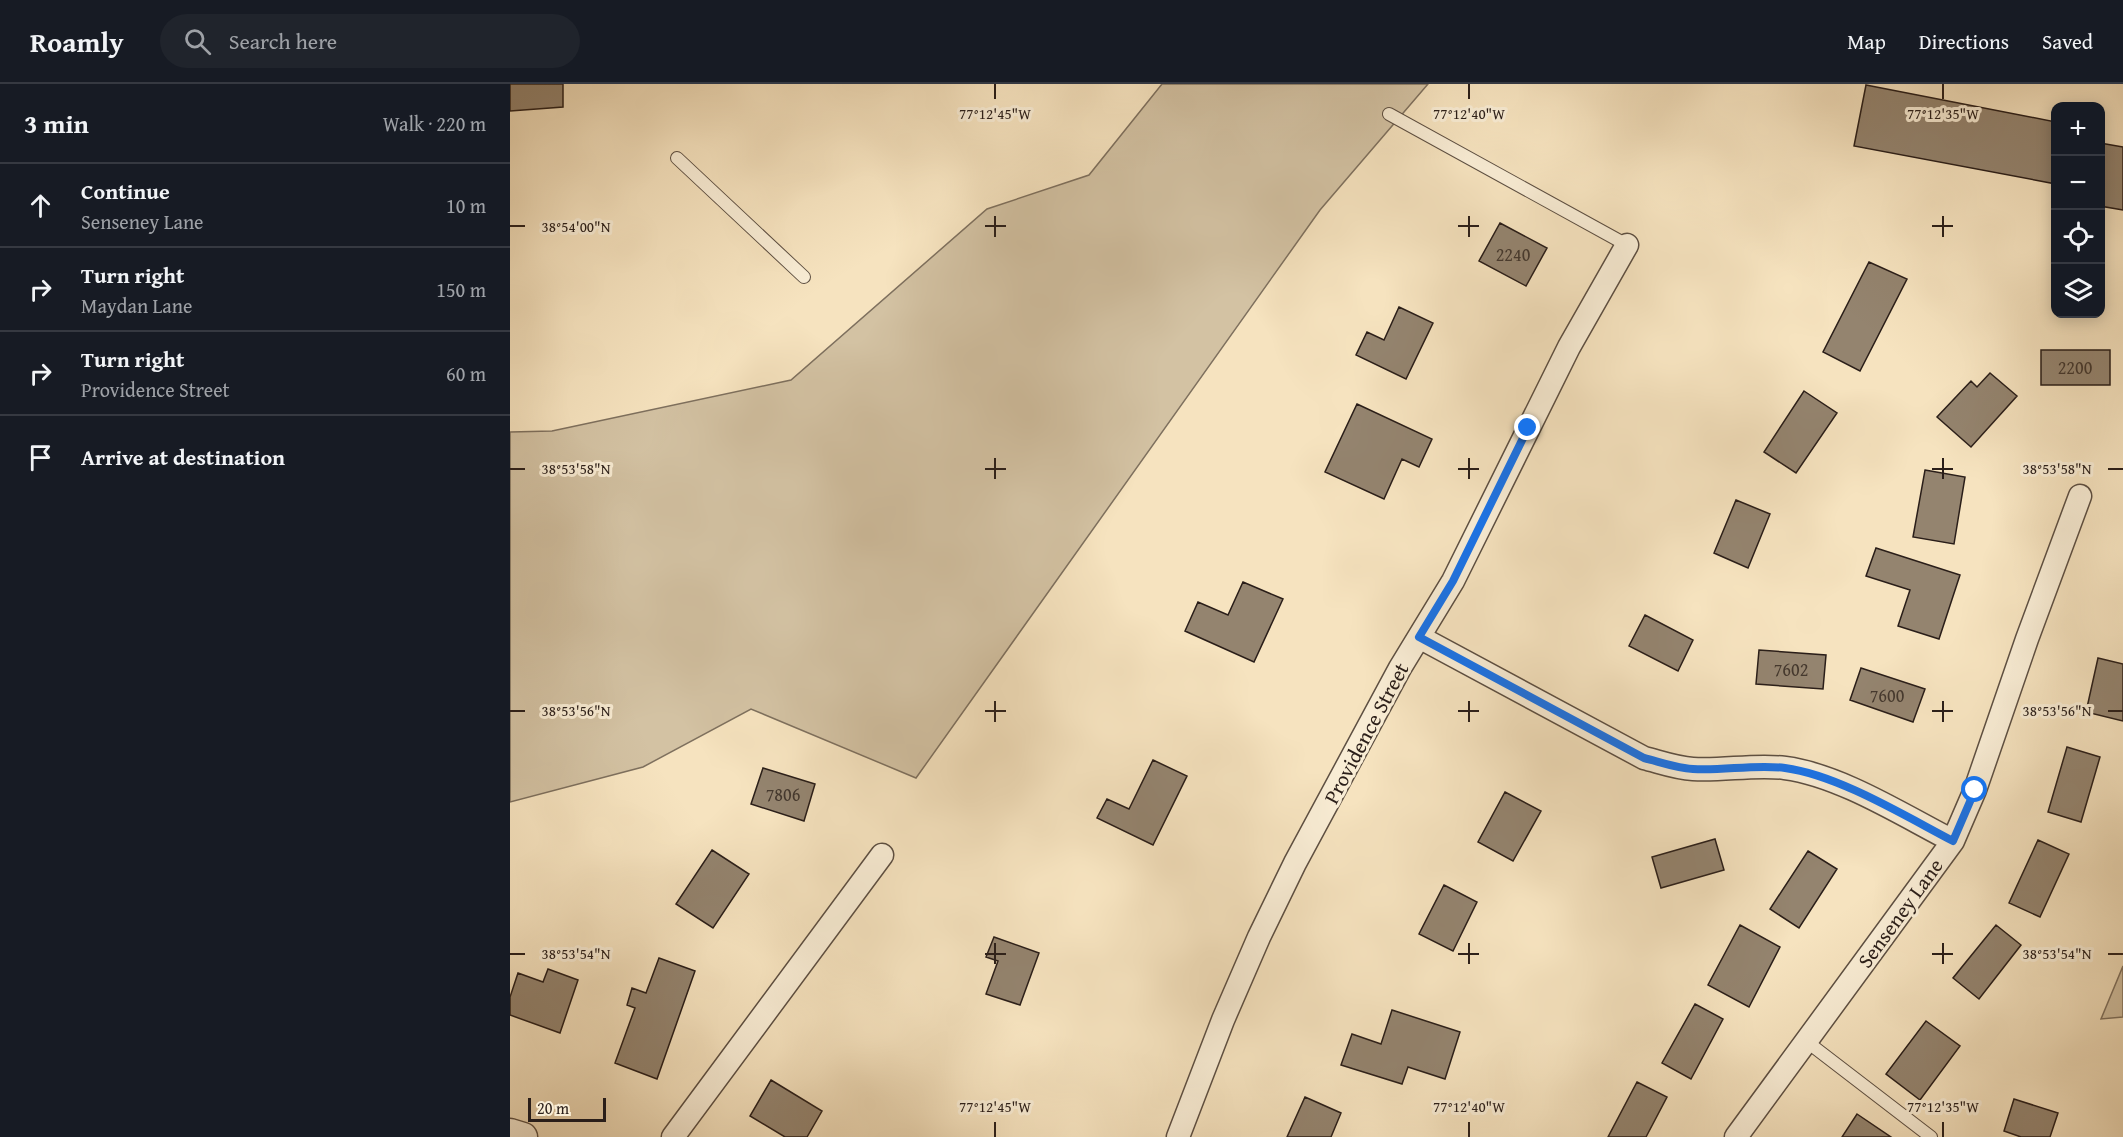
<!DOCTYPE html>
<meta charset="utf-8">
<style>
:root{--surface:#171b24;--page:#20242c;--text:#f1f3f6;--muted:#9ea1a6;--line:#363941}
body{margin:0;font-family:"Gentium Book Plus",serif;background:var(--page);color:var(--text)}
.controls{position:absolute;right:18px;top:18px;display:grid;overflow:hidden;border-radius:12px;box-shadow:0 3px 15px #0003}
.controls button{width:54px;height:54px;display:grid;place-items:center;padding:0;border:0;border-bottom:2px solid var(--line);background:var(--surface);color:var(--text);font:30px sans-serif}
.scale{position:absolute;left:18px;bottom:15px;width:78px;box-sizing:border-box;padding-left:6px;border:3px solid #2a1e19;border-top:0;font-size:16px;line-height:21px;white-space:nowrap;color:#2a1e19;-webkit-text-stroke:4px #f9edd5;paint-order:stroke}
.stop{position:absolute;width:18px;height:18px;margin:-14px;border:4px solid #1a73e8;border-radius:50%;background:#fff}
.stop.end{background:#1a73e8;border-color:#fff;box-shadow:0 2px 6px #0008}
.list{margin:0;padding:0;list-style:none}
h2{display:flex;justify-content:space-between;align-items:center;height:78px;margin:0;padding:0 24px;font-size:26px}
h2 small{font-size:20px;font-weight:400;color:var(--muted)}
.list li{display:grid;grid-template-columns:39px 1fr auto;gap:18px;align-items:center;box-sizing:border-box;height:84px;padding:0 24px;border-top:2px solid var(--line)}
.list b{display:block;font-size:22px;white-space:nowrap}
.list p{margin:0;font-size:20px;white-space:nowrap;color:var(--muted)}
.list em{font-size:20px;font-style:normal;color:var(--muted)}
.icon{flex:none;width:33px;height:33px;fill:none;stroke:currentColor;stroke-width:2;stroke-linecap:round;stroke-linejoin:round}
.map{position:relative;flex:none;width:1613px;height:1053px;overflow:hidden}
header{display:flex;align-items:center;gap:36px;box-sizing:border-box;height:84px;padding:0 30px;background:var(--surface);border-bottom:2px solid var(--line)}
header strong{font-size:28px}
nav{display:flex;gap:33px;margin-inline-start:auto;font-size:21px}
.search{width:420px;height:54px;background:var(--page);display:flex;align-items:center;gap:15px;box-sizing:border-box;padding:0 21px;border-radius:33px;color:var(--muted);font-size:22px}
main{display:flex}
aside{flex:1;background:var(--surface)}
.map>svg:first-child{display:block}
</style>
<header>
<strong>Roamly</strong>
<div class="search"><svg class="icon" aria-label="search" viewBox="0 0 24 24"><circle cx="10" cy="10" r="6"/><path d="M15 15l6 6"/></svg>Search here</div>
<nav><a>Map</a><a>Directions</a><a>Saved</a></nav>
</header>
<main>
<aside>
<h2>3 min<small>Walk · 220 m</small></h2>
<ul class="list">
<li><svg class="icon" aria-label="ahead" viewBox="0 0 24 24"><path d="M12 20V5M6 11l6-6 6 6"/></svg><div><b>Continue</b><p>Senseney Lane</p></div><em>10 m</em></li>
<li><svg class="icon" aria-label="right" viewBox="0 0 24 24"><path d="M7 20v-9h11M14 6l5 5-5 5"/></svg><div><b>Turn right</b><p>Maydan Lane</p></div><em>150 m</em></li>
<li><svg class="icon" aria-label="right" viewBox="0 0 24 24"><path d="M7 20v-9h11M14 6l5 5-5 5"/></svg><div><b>Turn right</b><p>Providence Street</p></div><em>60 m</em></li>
<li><svg class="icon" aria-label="arrive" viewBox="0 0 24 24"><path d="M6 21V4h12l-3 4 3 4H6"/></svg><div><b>Arrive at destination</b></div></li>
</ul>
</aside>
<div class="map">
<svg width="1613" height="1053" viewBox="0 0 1613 1053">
<rect width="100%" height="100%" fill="#f6e3bf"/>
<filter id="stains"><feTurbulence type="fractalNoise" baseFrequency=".00333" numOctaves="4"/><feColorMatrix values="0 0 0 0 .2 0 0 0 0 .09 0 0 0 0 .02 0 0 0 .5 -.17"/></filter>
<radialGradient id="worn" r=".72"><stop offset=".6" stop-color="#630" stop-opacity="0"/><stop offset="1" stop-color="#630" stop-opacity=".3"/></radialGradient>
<!-- green -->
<path fill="#d3c2a3" stroke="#7e705e" stroke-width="1.5" d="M 652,0 L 918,0 L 810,126 L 406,694 L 241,625 L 133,683 L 0,718 L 0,348 L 42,347 L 281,296 L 477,125 L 579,91 Z
M 1613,882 L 1613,933 L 1591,935 Z"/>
<!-- building -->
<path fill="#94846f" stroke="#2a1e19" stroke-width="1.5" d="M 0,0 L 53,0 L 53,23 L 0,27 Z
M 1356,1 L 1546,38 L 1546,100 L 1344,62 Z
M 1590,59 L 1613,63 L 1613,126 L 1590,122 Z
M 990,139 L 1037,164 L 1016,202 L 969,177 Z
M 1359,178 L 1397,195 L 1350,287 L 1313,268 Z
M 889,223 L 923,239 L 896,295 L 846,271 L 857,248 L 874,256 Z
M 1531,266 L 1600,266 L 1600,301 L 1531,301 Z
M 1480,289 L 1507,312 L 1461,363 L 1427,333 L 1461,297 L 1467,303 Z
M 1294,307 L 1327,329 L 1286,389 L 1254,368 Z
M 847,320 L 922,355 L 909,383 L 892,375 L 874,415 L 815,388 Z
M 1415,386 L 1455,393 L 1444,460 L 1403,453 Z
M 1226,416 L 1260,430 L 1238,484 L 1204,469 Z
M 1366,464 L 1450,491 L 1429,555 L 1388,542 L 1400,506 L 1356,492 Z
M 733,498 L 773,515 L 744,578 L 675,547 L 688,518 L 718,531 Z
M 1135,531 L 1183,556 L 1168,587 L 1119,562 Z
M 1249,566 L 1316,571 L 1313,605 L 1246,600 Z
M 1588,574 L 1613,580 L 1613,637 L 1576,628 Z
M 1351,584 L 1415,605 L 1403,638 L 1340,616 Z
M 1557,663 L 1590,673 L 1571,738 L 1538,728 Z
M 643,676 L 677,692 L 643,761 L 587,734 L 597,715 L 619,725 Z
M 253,684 L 305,700 L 294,737 L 241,720 Z
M 995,708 L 1031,727 L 1003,777 L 968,758 Z
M 1205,755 L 1214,786 L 1151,804 L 1142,773 Z
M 1528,756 L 1559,770 L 1530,833 L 1499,819 Z
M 202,766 L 239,790 L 203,844 L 166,820 Z
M 1298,767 L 1327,785 L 1289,844 L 1260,825 Z
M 934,801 L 967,818 L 943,867 L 909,850 Z
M 1230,841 L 1270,863 L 1239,923 L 1198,901 Z
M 1486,841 L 1511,861 L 1469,915 L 1443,894 Z
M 484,853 L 529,869 L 510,921 L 476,910 L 488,877 L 476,873 Z
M 149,874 L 185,887 L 147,995 L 105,979 L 125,924 L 117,921 L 122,904 L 136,909 Z
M 38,885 L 68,896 L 50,949 L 0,931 L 0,913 L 8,889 L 33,898 Z
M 1185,920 L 1213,935 L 1181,995 L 1152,979 Z
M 882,926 L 950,948 L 935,995 L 898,983 L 892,1000 L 831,981 L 842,950 L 871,960 Z
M 1416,937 L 1450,962 L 1410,1016 L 1376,990 Z
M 261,996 L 312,1027 L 297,1053 L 275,1053 L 240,1032 Z
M 1127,998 L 1157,1013 L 1136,1053 L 1098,1053 Z
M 795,1013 L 831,1029 L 821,1053 L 777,1053 Z
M 1504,1015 L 1548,1029 L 1540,1053 L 1511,1053 L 1494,1047 Z
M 1347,1030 L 1381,1053 L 1332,1053 Z"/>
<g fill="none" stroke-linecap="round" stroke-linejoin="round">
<!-- service casing -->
<g stroke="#5d4f42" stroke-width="14">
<path id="service" d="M 879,30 L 1117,161
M 167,74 L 294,193
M 1296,957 L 1421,1053"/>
</g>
<!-- minor casing -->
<g stroke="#5d4f42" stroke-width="25">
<path id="minor" d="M 909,553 L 1134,674 C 1150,678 1166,684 1183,685 C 1213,687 1245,680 1275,684 C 1330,691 1394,732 1443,757
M 163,1053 L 372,771
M 668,1053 L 713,936 L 749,853 L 785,779 L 890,584 L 943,497 L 1059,263 L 1117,161
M 1226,1053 L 1443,757 L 1465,706 L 1517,555 L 1570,412"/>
</g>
<!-- tertiary casing -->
<g stroke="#5d4f42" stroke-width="31">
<path id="tertiary" d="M 0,1049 L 13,1053"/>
</g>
<!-- service -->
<use href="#service" stroke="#f9edd5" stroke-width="12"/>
<!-- minor -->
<use href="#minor" stroke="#f9edd5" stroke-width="22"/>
<!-- tertiary -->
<use href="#tertiary" stroke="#f9edd5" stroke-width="28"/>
</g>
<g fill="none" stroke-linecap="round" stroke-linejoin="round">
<!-- route -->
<path stroke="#1a73e8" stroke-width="8" d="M 1018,344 L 943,497 L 909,553 L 1134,674 C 1150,678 1166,684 1183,685 C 1213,687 1245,680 1275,684 C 1328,691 1395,732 1443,757 L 1465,706"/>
</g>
<!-- ticks -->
<path fill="none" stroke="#2a1e19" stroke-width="2" d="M 485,0 L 485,15M 959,0 L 959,15M 1433,0 L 1433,15M 485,132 L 485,153M 959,132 L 959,153M 1433,132 L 1433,153M 0,142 L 15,142M 475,142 L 496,142M 948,142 L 969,142M 1422,142 L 1443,142M 485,374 L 485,395M 959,374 L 959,395M 1433,374 L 1433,395M 0,385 L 15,385M 475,385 L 496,385M 948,385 L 969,385M 1422,385 L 1443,385M 1598,385 L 1613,385M 485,617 L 485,638M 959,617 L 959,638M 1433,617 L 1433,638M 0,627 L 15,627M 475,627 L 496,627M 948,627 L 969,627M 1422,627 L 1443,627M 1598,627 L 1613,627M 485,859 L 485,880M 959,859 L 959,880M 1433,859 L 1433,880M 0,870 L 15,870M 475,870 L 496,870M 948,870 L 969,870M 1422,870 L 1443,870M 1598,870 L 1613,870M 485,1038 L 485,1053M 959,1038 L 959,1053M 1433,1038 L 1433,1053"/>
<g text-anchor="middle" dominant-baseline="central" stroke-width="6" stroke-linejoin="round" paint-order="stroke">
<!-- number labels -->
<g font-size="18" fill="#44382e">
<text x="1003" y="170">2240</text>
<text x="1565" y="283">2200</text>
<text x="1281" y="585">7602</text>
<text x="1377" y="611">7600</text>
<text x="273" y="710">7806</text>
</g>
<!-- street labels -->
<g font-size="21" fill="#2a1e19" stroke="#f9edd5">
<text transform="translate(856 649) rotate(-62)">Providence Street</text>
<text transform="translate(1390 829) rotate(-54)">Senseney Lane</text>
</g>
</g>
<g font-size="15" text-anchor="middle" fill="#2a1e19" stroke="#f9edd5" stroke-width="6" stroke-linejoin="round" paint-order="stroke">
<text x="485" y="35">77°12'45"W</text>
<text x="959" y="35">77°12'40"W</text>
<text x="1433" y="35">77°12'35"W</text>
<text x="66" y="148">38°54'00"N</text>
<text x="66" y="390">38°53'58"N</text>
<text x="1547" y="390">38°53'58"N</text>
<text x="66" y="632">38°53'56"N</text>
<text x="1547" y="632">38°53'56"N</text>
<text x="66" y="875">38°53'54"N</text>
<text x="1547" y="875">38°53'54"N</text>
<text x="485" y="1028">77°12'45"W</text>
<text x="959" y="1028">77°12'40"W</text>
<text x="1433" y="1028">77°12'35"W</text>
</g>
<rect width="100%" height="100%" filter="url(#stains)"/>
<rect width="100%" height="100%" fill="url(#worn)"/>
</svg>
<div class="controls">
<button>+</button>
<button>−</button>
<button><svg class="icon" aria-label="locate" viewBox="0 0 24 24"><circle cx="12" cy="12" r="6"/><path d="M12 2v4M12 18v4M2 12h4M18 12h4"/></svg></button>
<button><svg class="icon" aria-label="layers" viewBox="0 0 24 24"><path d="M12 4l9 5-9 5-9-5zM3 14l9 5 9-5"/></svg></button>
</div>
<div class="scale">20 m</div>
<div class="stop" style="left:1465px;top:706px"></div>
<div class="stop end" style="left:1018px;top:344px"></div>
</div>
</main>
